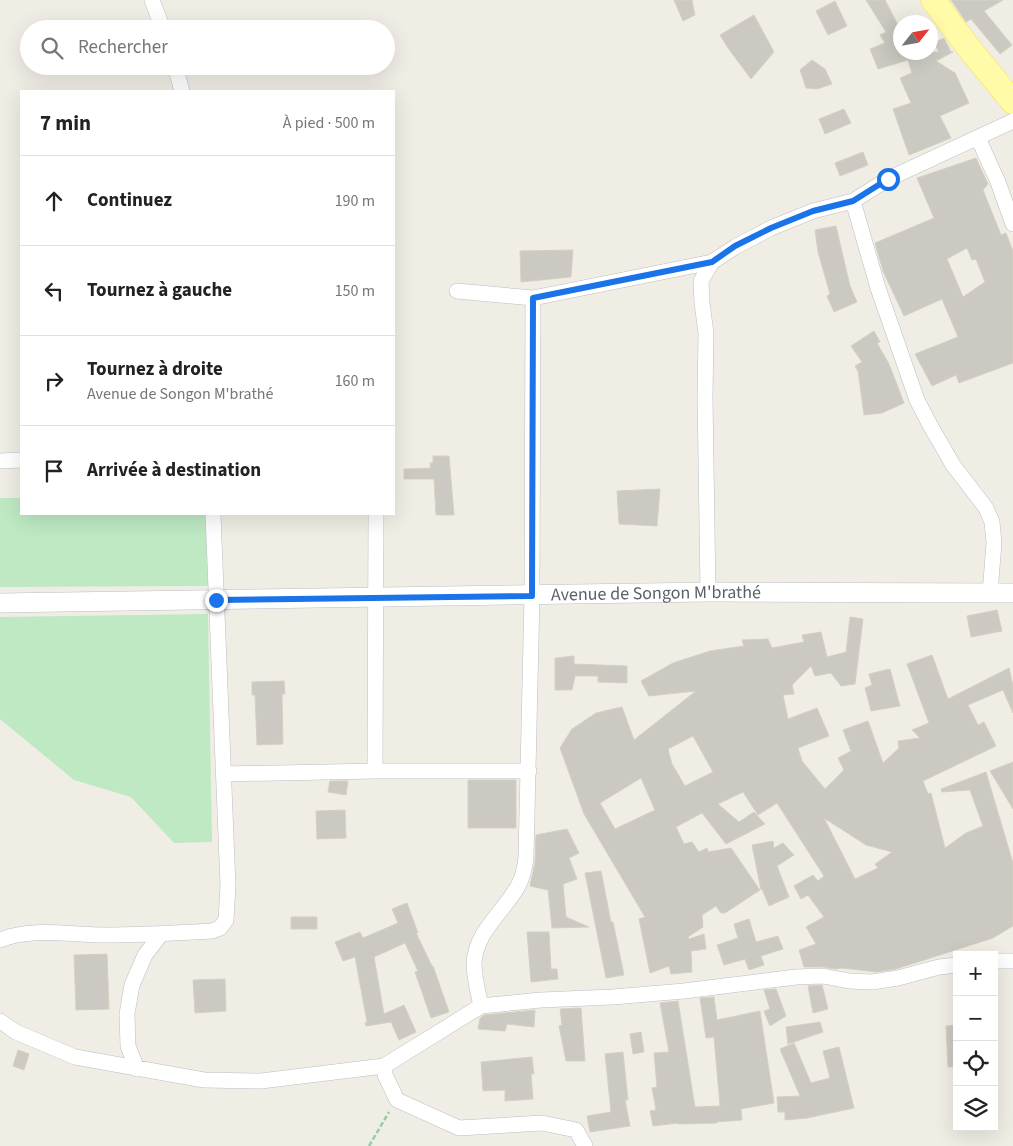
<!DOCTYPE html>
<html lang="fr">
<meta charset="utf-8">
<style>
:root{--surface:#fff;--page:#f2f2f2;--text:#222;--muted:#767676;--line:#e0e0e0}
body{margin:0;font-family:"Source Sans 3",sans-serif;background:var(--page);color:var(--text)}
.controls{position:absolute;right:15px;bottom:15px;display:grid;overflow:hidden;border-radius:0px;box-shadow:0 5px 20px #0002}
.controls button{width:45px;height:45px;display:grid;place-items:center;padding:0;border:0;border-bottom:1px solid var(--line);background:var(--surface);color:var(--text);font:25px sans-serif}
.compass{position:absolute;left:893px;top:15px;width:45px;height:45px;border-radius:50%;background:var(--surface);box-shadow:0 5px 20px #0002;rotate:59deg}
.stop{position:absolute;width:15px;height:15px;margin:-11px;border:4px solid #1a73e8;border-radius:50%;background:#fff}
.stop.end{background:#1a73e8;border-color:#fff;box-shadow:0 1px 5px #0008}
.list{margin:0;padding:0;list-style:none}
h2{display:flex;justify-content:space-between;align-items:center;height:65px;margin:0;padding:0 20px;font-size:21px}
h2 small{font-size:16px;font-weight:400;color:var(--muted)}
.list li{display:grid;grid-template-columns:32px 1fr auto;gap:15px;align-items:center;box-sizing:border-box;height:90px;padding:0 20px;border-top:1px solid var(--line)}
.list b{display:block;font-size:19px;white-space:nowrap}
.list p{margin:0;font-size:16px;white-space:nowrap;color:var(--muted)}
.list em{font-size:16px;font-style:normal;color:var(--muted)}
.icon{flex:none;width:28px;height:28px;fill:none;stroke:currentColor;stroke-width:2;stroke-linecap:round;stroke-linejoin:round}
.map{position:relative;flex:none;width:1013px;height:1146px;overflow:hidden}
.search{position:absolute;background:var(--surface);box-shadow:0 5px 20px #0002;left:20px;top:20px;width:375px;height:55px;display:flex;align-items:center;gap:12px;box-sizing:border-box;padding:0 18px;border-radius:28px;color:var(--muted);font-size:19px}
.panel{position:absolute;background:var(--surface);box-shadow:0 5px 20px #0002;left:20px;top:90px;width:375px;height:425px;border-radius:0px}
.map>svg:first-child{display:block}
</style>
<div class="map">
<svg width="1013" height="1146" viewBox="0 0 1013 1146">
<rect width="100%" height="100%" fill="#f0eee4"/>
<!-- green -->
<path fill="#bee9c3" d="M 0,498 L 21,498 L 21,514 L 207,514 L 209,586 L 0,587 Z
M 208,614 L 212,842 L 174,843 L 131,797 L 74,780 L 0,719 L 0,617 Z"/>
<!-- building -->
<path fill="#cbc9c1" stroke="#d5d1c1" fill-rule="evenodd" d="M 674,0 L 692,0 L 695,15 L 683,21 Z
M 866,0 L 885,0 L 900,29 L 900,52 L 939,52 L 934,43 L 944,38 L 951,52 L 953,52 L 936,61 L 955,73 L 969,103 L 940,116 L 951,138 L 909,155 L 893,109 L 911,103 L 900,78 L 912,73 L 908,60 L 878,69 L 870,49 L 885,43 L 880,35 L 886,32 Z
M 951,0 L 1003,0 L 984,11 L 1012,45 L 1000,54 L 971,19 L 966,22 Z
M 835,1 L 847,26 L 828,35 L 816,11 Z
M 754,15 L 774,52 L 751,79 L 728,48 L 720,35 Z
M 812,60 L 825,69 L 832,84 L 817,89 L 806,88 L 800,70 Z
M 844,109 L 851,123 L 825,134 L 819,119 Z
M 863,152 L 868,165 L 840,176 L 835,163 Z
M 976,158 L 988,184 L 983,190 L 1001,235 L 1006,233 L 1013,251 L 1013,363 L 959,383 L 956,375 L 932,386 L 915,354 L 958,337 L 942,299 L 904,316 L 883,271 L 875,243 L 934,218 L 917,178 ZM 967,248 L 972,260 L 976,259 L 985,282 L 963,297 L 947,259 Z
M 836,226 L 850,286 L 857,302 L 834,312 L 827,296 L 830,294 L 818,252 L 815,230 Z
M 573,250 L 571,277 L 521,282 L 520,251 Z
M 874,331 L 880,342 L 877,343 L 889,364 L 904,403 L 882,413 L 864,415 L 858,371 L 855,366 L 862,362 L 851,346 Z
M 433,456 L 449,456 L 454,515 L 436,515 L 434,479 L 404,479 L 404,469 L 431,468 L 430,463 L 433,463 Z
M 660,489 L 657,526 L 619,524 L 617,491 Z
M 997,610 L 1002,631 L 971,637 L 967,616 Z
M 850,617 L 863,619 L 855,684 L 841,686 L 831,673 L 815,676 L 811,666 L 792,685 L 794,694 L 783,695 L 788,719 L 817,708 L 829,736 L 798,748 L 802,761 L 825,789 L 844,770 L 838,758 L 851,751 L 843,730 L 868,721 L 883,763 L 899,748 L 898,741 L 920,738 L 912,730 L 929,723 L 907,664 L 932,655 L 948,699 L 1009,668 L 1013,686 L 1013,713 L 1003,690 L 968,705 L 978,725 L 984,722 L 996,746 L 923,781 L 928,794 L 931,793 L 945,848 L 966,833 L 983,826 L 970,790 L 942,792 L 941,789 L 986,772 L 1013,863 L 1013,926 L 993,938 L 896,969 L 877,972 L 842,968 L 835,969 L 823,967 L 804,967 L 799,950 L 816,944 L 806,927 L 824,917 L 808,895 L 801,899 L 794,886 L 813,875 L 818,881 L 824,876 L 777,803 L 758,815 L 743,792 L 718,804 L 739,822 L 754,812 L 765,824 L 726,844 L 702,813 L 676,827 L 684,844 L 692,842 L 699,852 L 707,848 L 708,852 L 731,848 L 760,890 L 725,913 L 721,913 L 716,906 L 702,915 L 703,927 L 688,937 L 689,939 L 704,934 L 706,949 L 691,951 L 692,972 L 671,974 L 669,966 L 650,973 L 639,919 L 645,917 L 584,814 L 560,748 L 572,729 L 596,713 L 622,707 L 634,740 L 696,691 L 649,696 L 641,681 L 673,663 L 710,651 L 744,646 L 742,640 L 768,639 L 772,648 L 804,642 L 802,635 L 821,632 L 827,657 L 846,652 ZM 693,736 L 713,772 L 685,786 L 672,764 L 668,749 ZM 641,778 L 655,810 L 615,829 L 600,803 ZM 824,818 L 866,845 L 892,852 L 875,864 L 878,868 L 855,879 Z
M 574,656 L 574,664 L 627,666 L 627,683 L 598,682 L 598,676 L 575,676 L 572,690 L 555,690 L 555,658 Z
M 890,669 L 900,706 L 871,711 L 865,688 L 872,685 L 869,674 Z
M 284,681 L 285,694 L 282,694 L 283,744 L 257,745 L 255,695 L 252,695 L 252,682 Z
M 1013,762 L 1013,809 L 990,771 Z
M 468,780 L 516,780 L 516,828 L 468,828 Z
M 330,781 L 348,781 L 346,795 L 328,792 Z
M 345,810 L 346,838 L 317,839 L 316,811 Z
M 567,829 L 579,853 L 569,858 L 577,879 L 563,884 L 566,917 L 589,927 L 552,928 L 548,890 L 530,886 L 535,862 L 536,835 Z
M 773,841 L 774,848 L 783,843 L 794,855 L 777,866 L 789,897 L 769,906 L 762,889 L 761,890 L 752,845 Z
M 601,871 L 611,922 L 613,922 L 624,975 L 606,978 L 585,873 Z
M 407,903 L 418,933 L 416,933 L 432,966 L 433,966 L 449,1012 L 431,1018 L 415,972 L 418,971 L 405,943 L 374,957 L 384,1014 L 404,1005 L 416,1032 L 399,1040 L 391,1022 L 366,1026 L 365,1023 L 367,1022 L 355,957 L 343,961 L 335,942 L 360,932 L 363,938 L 398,923 L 392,909 Z
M 291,917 L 317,917 L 317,929 L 291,929 Z
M 749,919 L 756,942 L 778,936 L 783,949 L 761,956 L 764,965 L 749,970 L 745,959 L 724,965 L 717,945 L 738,938 L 734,924 Z
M 527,932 L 549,932 L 551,969 L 557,969 L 558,979 L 531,982 Z
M 107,954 L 109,1009 L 76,1010 L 74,955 Z
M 225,979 L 226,1011 L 195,1013 L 193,980 Z
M 822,985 L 828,1009 L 813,1013 L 808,986 Z
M 776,989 L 786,1016 L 770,1026 L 764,1011 L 770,1009 L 764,990 Z
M 714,997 L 717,1020 L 760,1011 L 774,1103 L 741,1109 L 742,1120 L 717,1122 L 717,1123 L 678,1124 L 678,1123 L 653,1126 L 650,1111 L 656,1110 L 652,1088 L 657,1087 L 654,1053 L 669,1052 L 660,1003 L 678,1001 L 695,1107 L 720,1106 L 714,1037 L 706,1038 L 700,998 Z
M 581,1008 L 585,1061 L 566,1061 L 559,1026 L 562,1025 L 560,1009 Z
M 535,1010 L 534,1027 L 507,1024 L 505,1031 L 478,1029 L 480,1018 L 484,1015 Z
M 820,1022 L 823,1032 L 788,1044 L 786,1027 Z
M 957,1025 L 957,1067 L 948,1067 L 946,1026 Z
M 641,1032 L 644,1052 L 633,1054 L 630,1034 Z
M 794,1043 L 811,1083 L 830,1078 L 823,1051 L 839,1047 L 854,1108 L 807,1118 L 785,1120 L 785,1112 L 778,1112 L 777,1097 L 800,1096 L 780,1049 Z
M 18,1050 L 29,1054 L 24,1070 L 13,1066 Z
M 623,1052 L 628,1100 L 625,1100 L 630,1126 L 590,1132 L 587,1116 L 611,1112 L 605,1054 Z
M 532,1057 L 534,1074 L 531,1074 L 533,1099 L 505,1101 L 505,1090 L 483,1091 L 481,1062 Z"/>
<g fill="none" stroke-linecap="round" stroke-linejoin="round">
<!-- minor casing -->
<g stroke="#bbbdc4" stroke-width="16">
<path id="minor" d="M 152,0 L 163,29
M 175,66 L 182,91
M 978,138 L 998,182 L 1013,224
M 853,201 L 878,288 L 917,400 L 930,425 L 953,465 L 986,508 L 992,522 L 994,543 L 990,593
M 457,291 L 533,298 L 712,262
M 0,461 L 21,460
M 708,592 L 705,397 L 706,333 L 702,303 L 701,281 L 712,262 L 735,247 L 771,228 L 813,211 L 853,201 L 888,179 L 1013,121
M 375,771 L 376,514
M 224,774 L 375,771 L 529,771
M 0,940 C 32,927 70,935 104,935 C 140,935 176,933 212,931 L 220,928 L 226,920 L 228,886 L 213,514
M 994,961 L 1013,961
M 481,1006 C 478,992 474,977 474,963 C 476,931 503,913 518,886 C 523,877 525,867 526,857 L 532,596 L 533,298
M 0,1021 L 16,1032 L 75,1057 L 204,1080 L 261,1081 L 384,1066 L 481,1006 L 541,1000 L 613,997 L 684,991 L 796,977 L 823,976 L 849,981 L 872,982 L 898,978 L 939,967 L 957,965
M 384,1066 L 385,1075 L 397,1100 L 459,1128 L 542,1123 L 576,1130 L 585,1146
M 137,1069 L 128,1046 L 127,1014 L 132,985 L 145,955 L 162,933"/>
</g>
<!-- tertiary casing -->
<g stroke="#bbbdc4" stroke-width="20">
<g id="tertiary">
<path id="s1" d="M 0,603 L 708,592 L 1013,593"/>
</g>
</g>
<!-- primary casing -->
<g stroke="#fee14f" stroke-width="25">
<path id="primary" d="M 933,0 L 968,47 L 1013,102"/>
</g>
<!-- path -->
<path stroke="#96cbac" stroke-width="2.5" stroke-dasharray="5 2.5" stroke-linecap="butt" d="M 369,1146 L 389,1112"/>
<!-- minor -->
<use href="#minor" stroke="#fff" stroke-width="15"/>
<!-- tertiary -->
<use href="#tertiary" stroke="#fff" stroke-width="19"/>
<!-- primary -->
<use href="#primary" stroke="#fffba9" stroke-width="24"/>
</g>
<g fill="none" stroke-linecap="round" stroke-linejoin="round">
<!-- route -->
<path stroke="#1a73e8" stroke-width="6" d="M 216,600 L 532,596 L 533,298 L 712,262 L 735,246 L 771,228 L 813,211 L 853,201 L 888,179"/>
</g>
<g text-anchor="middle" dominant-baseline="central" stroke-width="4" stroke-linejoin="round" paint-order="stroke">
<!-- street labels -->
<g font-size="18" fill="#5c5f66" stroke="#fff">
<text stroke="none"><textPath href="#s1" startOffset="656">Avenue de Songon M'brathé</textPath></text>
</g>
</g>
</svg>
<div class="controls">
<button>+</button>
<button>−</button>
<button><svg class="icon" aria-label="locate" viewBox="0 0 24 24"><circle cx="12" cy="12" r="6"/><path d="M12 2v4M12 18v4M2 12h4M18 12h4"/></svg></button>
<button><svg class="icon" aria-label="layers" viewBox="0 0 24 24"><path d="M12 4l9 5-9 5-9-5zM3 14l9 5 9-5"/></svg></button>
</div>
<svg class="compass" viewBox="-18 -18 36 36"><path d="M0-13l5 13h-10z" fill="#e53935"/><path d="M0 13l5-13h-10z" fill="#767676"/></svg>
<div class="stop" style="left:888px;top:179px"></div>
<div class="stop end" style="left:216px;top:600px"></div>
<div class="search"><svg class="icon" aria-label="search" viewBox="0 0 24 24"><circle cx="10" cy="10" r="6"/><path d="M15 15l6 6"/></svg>Rechercher</div>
<section class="panel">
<h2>7 min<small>À pied · 500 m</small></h2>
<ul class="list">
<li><svg class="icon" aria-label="ahead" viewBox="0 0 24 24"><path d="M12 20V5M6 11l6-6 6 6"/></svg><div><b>Continuez</b></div><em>190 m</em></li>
<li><svg class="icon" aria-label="left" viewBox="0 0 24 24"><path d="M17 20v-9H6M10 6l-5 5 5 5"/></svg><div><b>Tournez à gauche</b></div><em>150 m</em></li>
<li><svg class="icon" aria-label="right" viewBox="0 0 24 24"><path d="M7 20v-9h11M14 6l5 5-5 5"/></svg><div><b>Tournez à droite</b><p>Avenue de Songon M'brathé</p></div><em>160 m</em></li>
<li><svg class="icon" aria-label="arrive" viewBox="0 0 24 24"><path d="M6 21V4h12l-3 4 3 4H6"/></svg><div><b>Arrivée à destination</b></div></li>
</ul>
</section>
</div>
